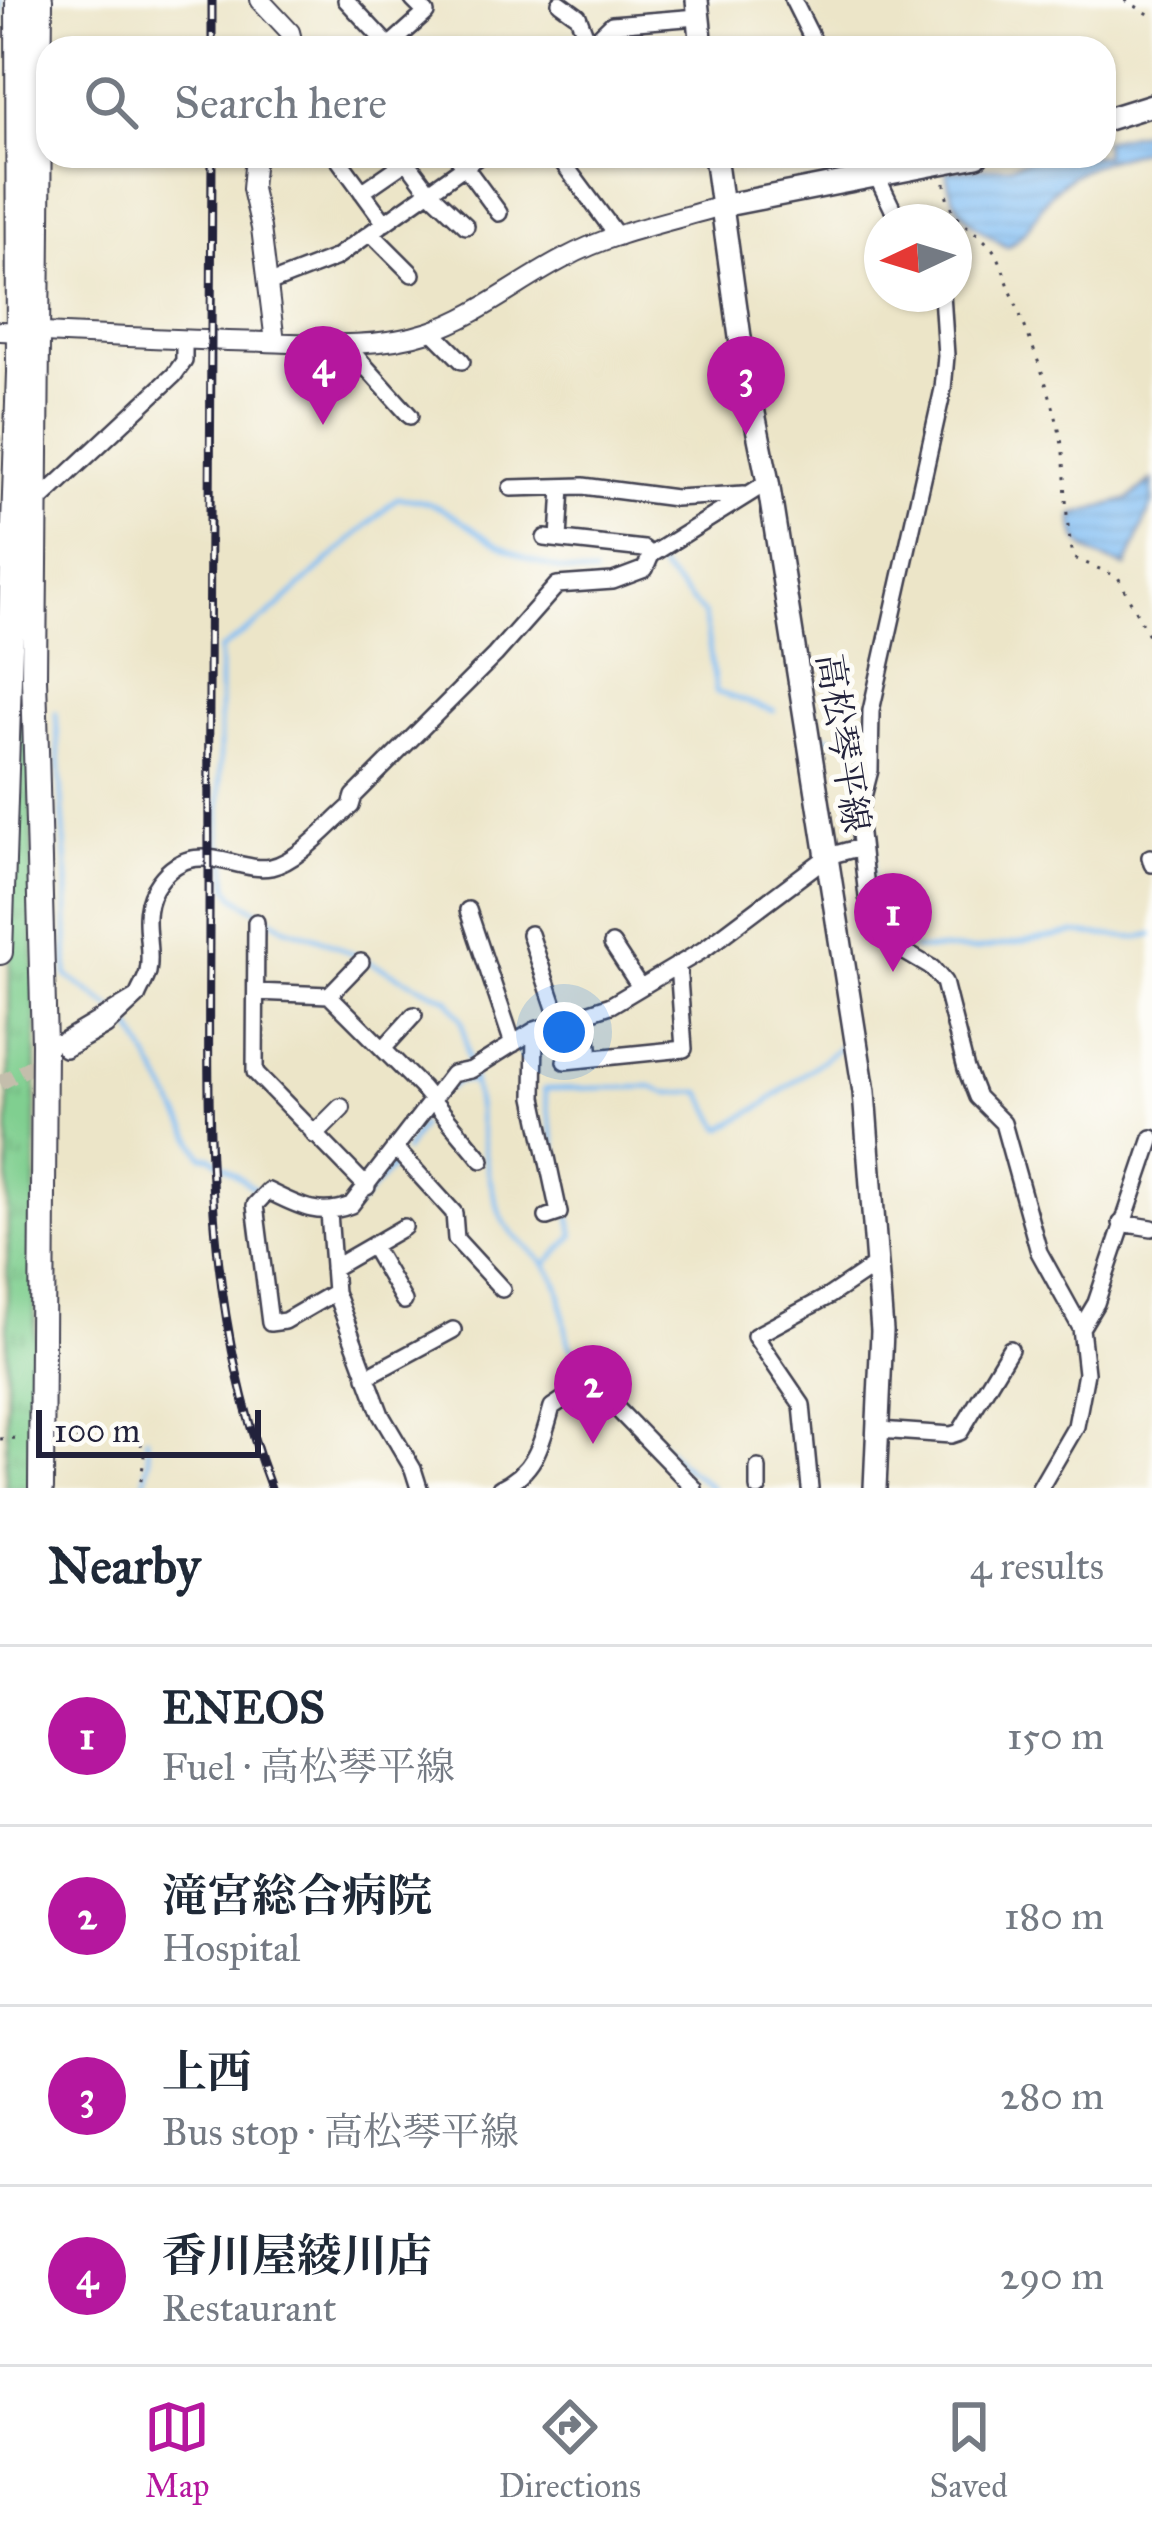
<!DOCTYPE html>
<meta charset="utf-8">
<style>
:root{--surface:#fff;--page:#f2f2f3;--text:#1f2937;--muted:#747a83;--line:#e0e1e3;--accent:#b5179e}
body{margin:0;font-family:"IM FELL Great Primer","Noto Serif JP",serif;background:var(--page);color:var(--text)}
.compass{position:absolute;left:864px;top:204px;width:108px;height:108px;border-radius:50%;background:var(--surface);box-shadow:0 3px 9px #0004;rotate:266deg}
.scale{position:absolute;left:36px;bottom:30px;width:225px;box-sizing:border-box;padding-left:12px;border:6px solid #22223b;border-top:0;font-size:33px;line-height:42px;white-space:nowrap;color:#22223b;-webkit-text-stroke:9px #fdfcf7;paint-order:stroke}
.you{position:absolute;left:564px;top:1032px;width:42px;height:42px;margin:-30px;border:9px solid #fff;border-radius:50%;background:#1a73e8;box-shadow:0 0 0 18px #1a73e833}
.badge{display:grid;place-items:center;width:78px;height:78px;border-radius:50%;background:var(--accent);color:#fff;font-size:39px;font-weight:700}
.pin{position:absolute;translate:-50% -99px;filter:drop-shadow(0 3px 6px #0008)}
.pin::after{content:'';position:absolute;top:63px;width:42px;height:36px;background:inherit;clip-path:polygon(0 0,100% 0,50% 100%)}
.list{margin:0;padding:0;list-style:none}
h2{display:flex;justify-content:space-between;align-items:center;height:156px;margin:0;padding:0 48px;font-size:51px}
h2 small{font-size:39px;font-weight:400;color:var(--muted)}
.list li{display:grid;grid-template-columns:78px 1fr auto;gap:36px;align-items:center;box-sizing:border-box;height:180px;padding:0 48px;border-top:3px solid var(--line)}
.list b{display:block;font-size:45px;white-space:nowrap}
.list p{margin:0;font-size:39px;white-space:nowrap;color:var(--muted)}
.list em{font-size:39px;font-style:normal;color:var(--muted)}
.icon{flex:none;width:66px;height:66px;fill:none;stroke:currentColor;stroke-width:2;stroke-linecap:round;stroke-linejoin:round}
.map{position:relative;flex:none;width:1152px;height:1488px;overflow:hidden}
.search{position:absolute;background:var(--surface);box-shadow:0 3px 9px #0004;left:36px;right:36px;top:36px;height:132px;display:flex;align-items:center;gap:30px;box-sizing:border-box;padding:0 42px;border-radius:36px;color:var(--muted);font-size:45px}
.sheet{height:876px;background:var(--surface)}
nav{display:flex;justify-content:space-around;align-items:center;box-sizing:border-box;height:168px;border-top:3px solid var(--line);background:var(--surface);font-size:33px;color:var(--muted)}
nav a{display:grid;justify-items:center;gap:6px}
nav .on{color:var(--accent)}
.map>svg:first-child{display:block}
</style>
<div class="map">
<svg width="1152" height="1488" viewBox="0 0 1152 1488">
<defs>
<pattern id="grass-tufts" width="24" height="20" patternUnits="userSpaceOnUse" patternTransform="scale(3)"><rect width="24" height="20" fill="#80cf90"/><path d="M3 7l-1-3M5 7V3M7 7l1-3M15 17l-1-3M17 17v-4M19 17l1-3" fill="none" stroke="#6eb17d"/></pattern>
<pattern id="water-rules" width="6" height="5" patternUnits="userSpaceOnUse" patternTransform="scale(3)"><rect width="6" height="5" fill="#81bef4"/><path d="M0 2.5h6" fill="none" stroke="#6fa3d2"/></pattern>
</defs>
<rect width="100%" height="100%" fill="#fdfcf7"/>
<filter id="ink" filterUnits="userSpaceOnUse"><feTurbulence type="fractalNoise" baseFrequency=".00833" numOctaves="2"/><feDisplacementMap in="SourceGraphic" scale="24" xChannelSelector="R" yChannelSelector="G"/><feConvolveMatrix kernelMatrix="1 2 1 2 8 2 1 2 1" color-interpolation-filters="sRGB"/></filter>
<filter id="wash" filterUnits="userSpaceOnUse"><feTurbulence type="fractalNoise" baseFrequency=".004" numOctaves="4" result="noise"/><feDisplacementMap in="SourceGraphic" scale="48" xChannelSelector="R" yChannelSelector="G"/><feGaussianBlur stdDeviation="2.7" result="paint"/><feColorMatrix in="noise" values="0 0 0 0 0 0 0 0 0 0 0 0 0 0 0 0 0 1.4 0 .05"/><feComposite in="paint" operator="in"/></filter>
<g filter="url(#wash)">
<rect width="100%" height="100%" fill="#ece5c8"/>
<!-- grass -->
<path fill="url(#grass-tufts)" stroke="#517866" stroke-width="3" d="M 26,524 L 36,1033 L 35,1488 L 6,1488 L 10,900 Z"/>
<!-- water -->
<path fill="url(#water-rules)" stroke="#527098" stroke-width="3" d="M 1152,130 L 1152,148 C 1113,157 1066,168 1043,204 C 1032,222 1025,235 1007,247 C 973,226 951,212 946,171 L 1010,166 L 1038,156 L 1104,156 L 1104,140 Z
M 1152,480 L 1152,504 L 1126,567 C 1097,556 1071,551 1073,515 L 1129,499 Z"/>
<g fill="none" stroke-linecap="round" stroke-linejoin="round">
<!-- stream -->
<path stroke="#81bef4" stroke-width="4.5" d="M 1,0 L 1,39
M 656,564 L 704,614 L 716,692 L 774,711
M 56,713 L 68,882 L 67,976 L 112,1008
M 817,734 L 864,746 L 864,750
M 867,831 L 875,846 L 872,877
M 914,949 L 974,950 L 1074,933 L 1137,938 L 1152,934
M 129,1022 L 202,1156 L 212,1157 L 260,1193
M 469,1064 L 462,1020 L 448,999 L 318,938 L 284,927 L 234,896 L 228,886 L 226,853 L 220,841 L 220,650 L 269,615 L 397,498 C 444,499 462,525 497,544 C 529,561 559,573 594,575
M 472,1075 C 481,1121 484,1173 501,1215 C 511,1240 537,1251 551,1272 C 566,1294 561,1322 570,1345 L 678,1461 L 712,1488
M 450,1088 L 458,1081 L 472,1082
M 405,1151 L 421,1125
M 354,1210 L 398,1160
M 546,1264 L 574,1236 L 544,1089 L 652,1087 L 667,1093 L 701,1092 L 722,1129 L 762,1106 L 840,1047
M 144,1488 L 149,1458 L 146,1437"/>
</g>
</g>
<g filter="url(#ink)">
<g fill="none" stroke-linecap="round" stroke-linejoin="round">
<!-- minor-tunnel -->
<path stroke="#c4beac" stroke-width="15" stroke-dasharray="15 8" stroke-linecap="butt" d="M 0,1083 L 45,1059"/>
<!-- minor casing -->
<g stroke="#403f50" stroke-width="20">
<path id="minor" d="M 346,0 L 389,46 L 426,13 L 413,0
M 793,0 L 817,48
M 560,3 L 578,16 L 589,45
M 587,48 L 612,24 L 698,17
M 336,156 L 385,223
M 403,156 L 429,191 L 466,226
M 457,156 L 499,213
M 558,156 L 618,237
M 867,156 L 899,222
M 362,192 L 407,161
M 371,233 L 412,274
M 268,284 L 335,258 L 479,156
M 942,294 L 946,356 L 943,389 L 871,711 L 870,770 L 858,816 L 867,897 L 885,935 L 898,948 L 932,968 L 944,982 L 966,1069 L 977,1097 L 1003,1123 L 1039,1252 L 1081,1328
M 432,331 L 462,361
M 345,344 L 410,416
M 511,488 L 583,486 L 675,498 L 744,494
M 37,503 L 174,375 L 184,361 L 184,340
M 545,538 L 644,549 L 651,555
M 559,539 L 562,487
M 1150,857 L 1152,864
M 468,910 L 513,1044
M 256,922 L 255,1072 L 367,1187
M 530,934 L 560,1023
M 612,944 L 640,987
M 256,992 L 329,995 L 421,1087 L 482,1160
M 329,995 L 361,962
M 137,997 C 140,989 146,980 148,972 C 154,943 136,913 159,882 C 194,834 237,874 271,867 C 300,860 329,825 351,806 L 354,796 L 495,655 L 557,585 L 613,581 L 645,569 L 651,555 L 768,482
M 586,1015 L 590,1058
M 535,1030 L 534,1097 L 559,1213 L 547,1217
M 44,1044 L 61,1042 L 137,997 L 106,1026 L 65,1049
M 383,1049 L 414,1015
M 565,1061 L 684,1049 L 678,964
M 395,1148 L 454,1213 L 456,1239 L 502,1289
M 329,1213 L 335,1292 L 381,1415 L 413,1469 L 419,1488
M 1121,1223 L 1152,1228
M 372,1246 L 404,1301
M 333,1268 L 404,1227
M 335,1292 L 285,1321 L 270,1323 L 255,1205 L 268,1191 C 297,1205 318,1218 351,1205 L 452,1074 L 471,1070 L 535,1030 L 611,1005 L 703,950 L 828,856 L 861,847
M 366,1377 L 453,1330
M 879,1430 L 951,1435 L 960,1432 L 1010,1349
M 758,1468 L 758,1488
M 500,1488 C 536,1472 542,1442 552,1407 L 579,1389 L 594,1385 L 694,1488
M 810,1488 L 802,1405 L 755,1336 L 829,1296 L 878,1263
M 1040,1488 L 1076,1426 L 1086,1373 L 1081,1328 L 1096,1303 L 1152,1138"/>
</g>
<!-- tertiary casing -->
<g stroke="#403f50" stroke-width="22">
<path id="tertiary" d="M 260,0 L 290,32 L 294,48
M 255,156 L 252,189 L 261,228 L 275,342
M 0,331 C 88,335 177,340 265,342 C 318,344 377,349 429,332 C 478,316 520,281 565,258 C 613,232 669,222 721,206
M 315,1134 L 341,1108"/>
</g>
<!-- secondary casing -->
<g stroke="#403f50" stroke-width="26">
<path id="secondary" d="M 697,0 L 702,48
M 1104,120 L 1152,105
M 715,156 L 743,359 L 768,482 L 864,1092 L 882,1331 L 875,1488
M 721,206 L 977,156"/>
</g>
<!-- trunk casing -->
<g stroke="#403f50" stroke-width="28">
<path id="trunk" d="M 40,0 L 34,677 L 44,1044 L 41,1488
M 0,952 L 19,372 L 18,0"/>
</g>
<!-- path -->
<path stroke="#403f50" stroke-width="3" stroke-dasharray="3 9" stroke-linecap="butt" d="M 1125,0 L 1152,16
M 945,183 C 947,229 989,230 1001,264 C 1021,322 1049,378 1061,439 C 1068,479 1063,518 1074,558 L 1118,577 L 1152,643
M 1148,686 L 1152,671
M 0,1439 L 19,1438
M 64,1439 L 139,1434 L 144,1457 L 140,1488"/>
<!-- minor -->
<use href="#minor" stroke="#fff" stroke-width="15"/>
<!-- tertiary -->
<use href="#tertiary" stroke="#fff" stroke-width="18"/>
<!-- secondary -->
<use href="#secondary" stroke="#fff" stroke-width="21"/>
<!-- trunk -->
<use href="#trunk" stroke="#fff" stroke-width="24"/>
<!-- rail casing -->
<g stroke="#22223b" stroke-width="9">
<path id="rail" d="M 212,48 L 212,0
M 212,156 C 210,396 208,636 209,876 C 210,1083 196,1291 271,1488"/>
</g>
<!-- rail -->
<use href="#rail" stroke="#fdfcf7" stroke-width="4.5" stroke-dasharray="14" stroke-linecap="butt"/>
</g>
</g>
<g text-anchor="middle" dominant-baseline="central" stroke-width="10" stroke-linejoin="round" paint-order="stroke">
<!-- street labels -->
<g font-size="36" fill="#22223b" stroke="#fdfcf7">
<text transform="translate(843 743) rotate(81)">高松琴平線</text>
</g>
</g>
</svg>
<svg class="compass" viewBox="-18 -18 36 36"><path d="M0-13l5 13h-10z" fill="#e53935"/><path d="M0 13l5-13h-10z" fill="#747a83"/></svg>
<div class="scale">100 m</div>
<div class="you"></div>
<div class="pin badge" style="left:893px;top:972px">1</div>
<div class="pin badge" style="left:593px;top:1444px">2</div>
<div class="pin badge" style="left:746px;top:435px">3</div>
<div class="pin badge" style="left:323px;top:425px">4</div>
<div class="search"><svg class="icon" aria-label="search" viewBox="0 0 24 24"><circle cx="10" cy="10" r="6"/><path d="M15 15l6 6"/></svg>Search here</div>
</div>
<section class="sheet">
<h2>Nearby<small>4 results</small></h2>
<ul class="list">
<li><span class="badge">1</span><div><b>ENEOS</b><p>Fuel · 高松琴平線</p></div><em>150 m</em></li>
<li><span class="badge">2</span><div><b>滝宮総合病院</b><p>Hospital</p></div><em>180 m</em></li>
<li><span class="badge">3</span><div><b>上西</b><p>Bus stop · 高松琴平線</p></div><em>280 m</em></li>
<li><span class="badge">4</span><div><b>香川屋綾川店</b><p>Restaurant</p></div><em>290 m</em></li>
</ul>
</section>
<nav>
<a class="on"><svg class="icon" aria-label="map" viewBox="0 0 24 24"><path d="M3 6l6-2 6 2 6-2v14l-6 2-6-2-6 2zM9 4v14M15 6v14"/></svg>Map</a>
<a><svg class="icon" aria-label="directions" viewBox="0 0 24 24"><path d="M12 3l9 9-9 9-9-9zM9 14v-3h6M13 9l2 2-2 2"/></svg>Directions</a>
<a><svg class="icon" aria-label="saved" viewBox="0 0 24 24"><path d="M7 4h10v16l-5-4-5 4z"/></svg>Saved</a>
</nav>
